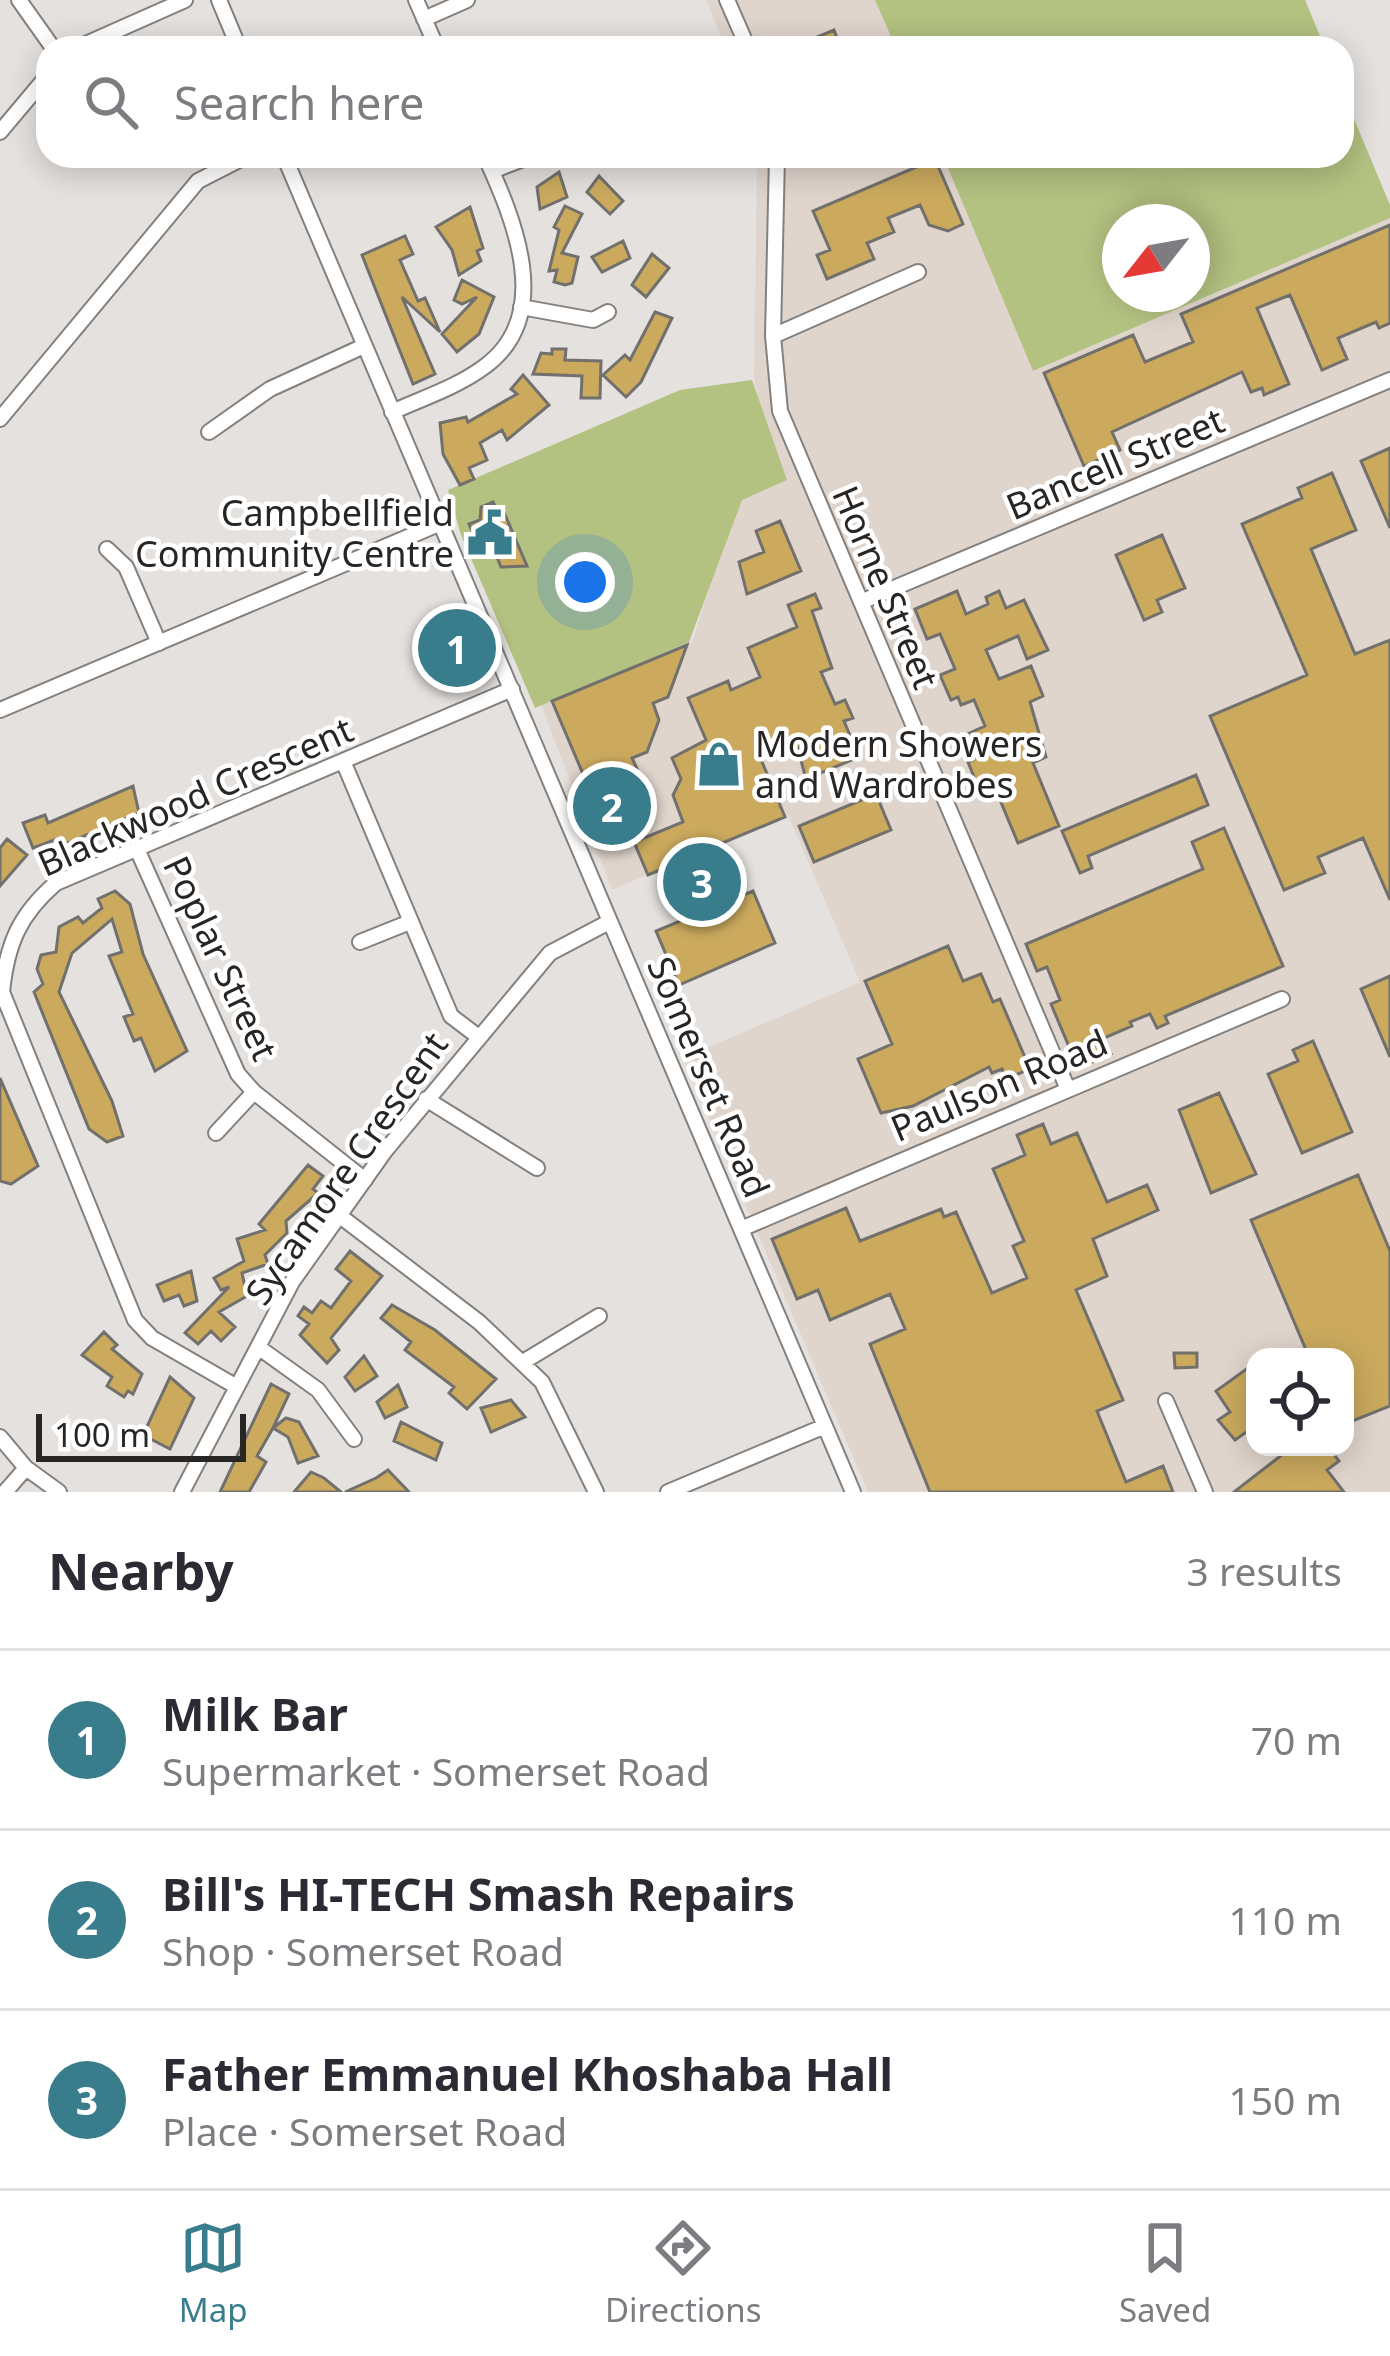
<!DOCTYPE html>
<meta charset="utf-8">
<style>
:root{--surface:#fff;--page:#f2f2f3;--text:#2b2b33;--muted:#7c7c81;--line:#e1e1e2;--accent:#397c8c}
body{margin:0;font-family:"Noto Sans",sans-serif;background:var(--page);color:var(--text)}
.controls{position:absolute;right:36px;bottom:36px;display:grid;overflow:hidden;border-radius:24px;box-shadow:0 6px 30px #0003}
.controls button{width:108px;height:108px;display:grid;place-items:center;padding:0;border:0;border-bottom:3px solid var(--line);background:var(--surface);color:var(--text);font:60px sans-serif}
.compass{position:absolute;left:1102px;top:204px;width:108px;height:108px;border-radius:50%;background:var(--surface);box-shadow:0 6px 30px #0003;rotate:239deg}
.scale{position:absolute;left:36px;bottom:30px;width:210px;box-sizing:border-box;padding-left:12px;border:6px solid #282625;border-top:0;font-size:33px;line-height:42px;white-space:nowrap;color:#282625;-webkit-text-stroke:9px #fff;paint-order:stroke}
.you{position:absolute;left:585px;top:582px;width:42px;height:42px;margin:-30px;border:9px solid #fff;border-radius:50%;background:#1a73e8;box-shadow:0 0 0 18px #1a73e833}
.badge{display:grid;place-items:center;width:78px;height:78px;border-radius:50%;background:var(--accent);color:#fff;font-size:39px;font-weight:700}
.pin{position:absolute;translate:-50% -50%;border:6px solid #fff;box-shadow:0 3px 12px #0006}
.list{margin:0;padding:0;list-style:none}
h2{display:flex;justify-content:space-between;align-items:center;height:156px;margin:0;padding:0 48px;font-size:51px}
h2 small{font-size:39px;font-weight:400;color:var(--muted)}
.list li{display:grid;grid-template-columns:78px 1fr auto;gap:36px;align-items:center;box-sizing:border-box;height:180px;padding:0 48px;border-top:3px solid var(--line)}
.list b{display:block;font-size:45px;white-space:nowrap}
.list p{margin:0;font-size:39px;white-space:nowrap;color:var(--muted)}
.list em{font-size:39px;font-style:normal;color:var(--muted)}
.icon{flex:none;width:66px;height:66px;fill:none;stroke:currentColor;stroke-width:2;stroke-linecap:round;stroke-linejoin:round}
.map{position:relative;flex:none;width:1390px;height:1492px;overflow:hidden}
.search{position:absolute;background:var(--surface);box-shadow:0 6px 30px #0003;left:36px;right:36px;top:36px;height:132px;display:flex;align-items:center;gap:30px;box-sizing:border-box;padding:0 42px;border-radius:36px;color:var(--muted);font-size:45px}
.sheet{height:696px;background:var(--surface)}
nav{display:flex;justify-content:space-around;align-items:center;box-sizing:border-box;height:168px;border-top:3px solid var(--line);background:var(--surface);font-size:33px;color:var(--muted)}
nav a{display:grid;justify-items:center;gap:6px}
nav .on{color:var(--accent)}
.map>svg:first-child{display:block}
</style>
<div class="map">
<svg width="1390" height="1492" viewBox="0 0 1390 1492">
<rect width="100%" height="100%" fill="#e5e1de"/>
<!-- built -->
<path fill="#e0d5cd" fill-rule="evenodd" d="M 706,0 L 875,0 L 896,48 L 726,48 Z
M 757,156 L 943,156 L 1034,371 L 1390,218 L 1390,1492 L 868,1492 L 683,1058 L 860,982 L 788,815 L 612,890 L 541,705 L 692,643 L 738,496 L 787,479 L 763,422 L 754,379 ZM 1255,1357 L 1345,1357 L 1345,1447 L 1255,1447 Z"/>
<!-- green -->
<path fill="#b3c181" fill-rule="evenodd" d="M 875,0 L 1305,0 L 1325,48 L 896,48 Z
M 1342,90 L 1390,205 L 1390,218 L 1033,371 L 943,156 L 1342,156 ZM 1120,222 L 1192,222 L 1192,294 L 1120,294 Z
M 752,380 L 787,480 L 742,500 L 689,642 L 535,708 L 461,535 L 448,490 L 680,390 Z"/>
<!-- building -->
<path fill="#cbaa5e" stroke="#71706c" stroke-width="3" d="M 834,30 L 841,48 L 791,48 Z
M 935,159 L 963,224 L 948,231 L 929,225 L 920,205 L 888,218 L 894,232 L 867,243 L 874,259 L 827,279 L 817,255 L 830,250 L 813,211 Z
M 559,172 L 567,197 L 540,209 L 537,187 Z
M 599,176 L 623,201 L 610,214 L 587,192 Z
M 565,206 L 582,214 L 562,253 L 578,257 L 572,283 L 565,285 L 554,282 L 557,270 L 549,271 L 559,230 L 554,227 Z
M 470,207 L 483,248 L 477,251 L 481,261 L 459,275 L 452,250 L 436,227 Z
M 1390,225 L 1390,323 L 1379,328 L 1376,322 L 1338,338 L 1347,359 L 1322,370 L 1290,295 L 1257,308 L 1289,384 L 1264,395 L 1262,388 L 1251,392 L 1242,372 L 1112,432 L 1120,450 L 1084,466 L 1044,373 L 1133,335 L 1145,362 L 1193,342 L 1181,314 Z
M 405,236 L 413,254 L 400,260 L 418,301 L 425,298 L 440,332 L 402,297 L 435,374 L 413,384 L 362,255 Z
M 623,241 L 630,258 L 602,272 L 592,257 Z
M 652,254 L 669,268 L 646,297 L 632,285 Z
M 462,280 L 494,297 L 479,334 L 457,352 L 442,334 L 477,297 L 462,304 L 454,300 Z
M 655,312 L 672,318 L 641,382 L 626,397 L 603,375 L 625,355 L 630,360 Z
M 552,349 L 566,349 L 565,360 L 601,361 L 600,398 L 581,398 L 582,376 L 533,374 L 541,353 L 552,354 Z
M 523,375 L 549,405 L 507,440 L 502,430 L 480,443 L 487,460 L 469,468 L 474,479 L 460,485 L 443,454 L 440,423 L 466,417 L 468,422 L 517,394 L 511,389 Z
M 1390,448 L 1390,528 L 1361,461 Z
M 1332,473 L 1356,530 L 1311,549 L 1355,654 L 1390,640 L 1390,900 L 1363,838 L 1318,857 L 1325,873 L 1284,890 L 1210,716 L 1307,675 L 1242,524 L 1302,498 L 1298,488 Z
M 493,502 L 498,512 L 503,510 L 527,566 L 501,567 L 488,536 L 477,541 L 469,524 L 480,520 L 481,507 Z
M 780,521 L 801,571 L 747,594 L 739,562 L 764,552 L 756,531 Z
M 1162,535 L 1185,588 L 1157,600 L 1162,612 L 1144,620 L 1116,555 Z
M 957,591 L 966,614 L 988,604 L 986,597 L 999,591 L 1006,608 L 1024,600 L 1048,650 L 1027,659 L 1018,636 L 986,650 L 999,679 L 1031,666 L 1043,696 L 1030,702 L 1046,757 L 1033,763 L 1059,826 L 1018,843 L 992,781 L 978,787 L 968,762 L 973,760 L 963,736 L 985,726 L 974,700 L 961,705 L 958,697 L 951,700 L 940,675 L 955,669 L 940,634 L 927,639 L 915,609 Z
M 815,594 L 821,608 L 812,611 L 832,668 L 821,672 L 835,704 L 845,700 L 853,718 L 844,721 L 859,757 L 806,779 L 796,742 L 760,757 L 785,817 L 715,846 L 736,898 L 753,891 L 775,943 L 679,985 L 656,931 L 690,917 L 669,866 L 648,875 L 634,842 L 683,822 L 673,795 L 681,779 L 672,758 L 706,740 L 688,698 L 728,681 L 731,690 L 760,677 L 748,648 L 797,627 L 788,605 Z
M 687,645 L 668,697 L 653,703 L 659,720 L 647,752 L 632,758 L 639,773 L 620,822 L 606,828 L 552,701 Z
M 1196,775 L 1208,805 L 1088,856 L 1092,868 L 1080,873 L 1062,831 Z
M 133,786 L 139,813 L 63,845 L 60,838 L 33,848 L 23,823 L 45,815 L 48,823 Z
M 876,794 L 891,830 L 814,862 L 799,826 Z
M 1224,828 L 1283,966 L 1165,1016 L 1168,1023 L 1157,1028 L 1150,1014 L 1130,1022 L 1132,1026 L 1104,1038 L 1111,1054 L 1078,1068 L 1051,1004 L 1060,1000 L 1047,967 L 1037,971 L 1026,944 L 1203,869 L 1192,842 Z
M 7,839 L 27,855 L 0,886 L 0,848 Z
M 115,891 L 130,904 L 143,954 L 187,1051 L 155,1071 L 141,1038 L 134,1041 L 124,1017 L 133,1014 L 109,956 L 122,952 L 112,919 L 72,953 L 59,992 L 112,1101 L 123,1136 L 107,1142 L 89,1129 L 34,992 L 43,984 L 37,969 L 41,955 L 56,952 L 59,927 L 78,917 L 83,923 L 102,908 L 98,899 Z
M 948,946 L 963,981 L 981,974 L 993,1002 L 1000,999 L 1030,1069 L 1006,1079 L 1002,1069 L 992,1073 L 989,1067 L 913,1106 L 881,1113 L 858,1059 L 892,1044 L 865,981 Z
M 1390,976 L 1390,1057 L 1361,989 Z
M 1313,1041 L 1352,1132 L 1302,1153 L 1268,1074 L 1298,1061 L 1293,1050 Z
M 0,1078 L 38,1166 L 11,1184 L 0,1181 Z
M 1219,1093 L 1256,1174 L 1211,1193 L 1179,1110 Z
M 1043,1124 L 1051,1144 L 1077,1133 L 1107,1202 L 1147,1185 L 1158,1210 L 1093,1239 L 1107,1276 L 1076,1290 L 1123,1400 L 1097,1411 L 1126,1482 L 1163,1466 L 1173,1492 L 930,1492 L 870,1344 L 905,1329 L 890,1294 L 830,1320 L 818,1290 L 797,1299 L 772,1239 L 846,1208 L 860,1241 L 941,1209 L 944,1217 L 956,1212 L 992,1293 L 1027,1278 L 1013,1246 L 1024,1241 L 993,1169 L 1025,1155 L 1017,1135 Z
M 308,1165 L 323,1176 L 313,1189 L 318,1193 L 286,1221 L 287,1233 L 265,1255 L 268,1264 L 242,1273 L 247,1296 L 219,1312 L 235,1327 L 221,1341 L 211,1331 L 198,1344 L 185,1333 L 229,1287 L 221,1290 L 214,1278 L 244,1261 L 237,1239 L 265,1230 L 259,1224 Z
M 1358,1175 L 1390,1251 L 1390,1406 L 1345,1424 L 1345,1357 L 1309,1357 L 1251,1220 Z
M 350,1251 L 382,1276 L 331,1338 L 339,1350 L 327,1363 L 300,1335 L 309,1324 L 298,1316 L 304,1307 L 312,1313 L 321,1301 L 331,1308 L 351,1281 L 336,1269 Z
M 191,1271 L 197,1301 L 184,1306 L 179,1295 L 164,1301 L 157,1285 Z
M 392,1305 L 435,1330 L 496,1379 L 467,1409 L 449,1393 L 454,1387 L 405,1350 L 411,1342 L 381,1318 Z
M 104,1332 L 117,1345 L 112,1349 L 142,1374 L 133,1394 L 128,1391 L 124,1397 L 107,1386 L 112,1377 L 82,1355 Z
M 1174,1353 L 1197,1353 L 1197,1367 L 1175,1368 Z
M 364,1356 L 377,1376 L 355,1391 L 345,1377 Z
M 1255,1363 L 1255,1426 L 1235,1440 L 1218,1420 L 1230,1412 L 1216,1391 Z
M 170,1377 L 194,1398 L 170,1449 L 143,1435 Z
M 271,1384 L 289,1394 L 273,1428 L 286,1418 L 299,1422 L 318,1456 L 298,1463 L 288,1437 L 273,1428 L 257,1456 L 266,1462 L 249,1492 L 220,1492 Z
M 398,1385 L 407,1407 L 385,1418 L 377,1402 Z
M 511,1400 L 525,1417 L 491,1432 L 481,1408 Z
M 401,1422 L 442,1443 L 436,1460 L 394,1441 Z
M 1292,1447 L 1328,1447 L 1339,1461 L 1327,1470 L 1344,1492 L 1234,1492 Z
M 388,1470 L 409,1492 L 345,1492 L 376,1478 Z
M 311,1472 L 324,1478 L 341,1492 L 294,1492 Z"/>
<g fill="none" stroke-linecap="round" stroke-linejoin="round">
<!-- street casing -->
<g stroke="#84807e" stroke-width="18">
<path id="street" d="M 19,0 L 53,48
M 219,0 L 239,48
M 416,0 L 437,48
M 727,0 L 748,48
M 424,19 L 467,0
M 77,48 L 185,0
M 0,132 L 48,75
M 284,156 L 853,1492
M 777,156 L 773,336 L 780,411 L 1067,1087
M 492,171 L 531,156
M 521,307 L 593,320 L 608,312
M 773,336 L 918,272
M 392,412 C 423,398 457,387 484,367 C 555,316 514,219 485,156
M 0,419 L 198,181 L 247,156
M 209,432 L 270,389 L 364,346
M 107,549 L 126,567 L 159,643
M 863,601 L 1390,380
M 0,710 L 441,523
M 343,761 L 451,1016 L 476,1035
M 137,849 L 238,1074 L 254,1092 L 365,1180
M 360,942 L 410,922
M 426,1099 L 537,1168
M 216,1133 L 254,1092
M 340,1216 L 479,1322 L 542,1382 L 596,1492
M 741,1229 L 1282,999
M 258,1347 L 318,1390 L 354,1439
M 523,1362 L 599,1316
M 237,1387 L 152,1338 L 135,1320 L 2,992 C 7,944 19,915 56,883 L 512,689
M 1166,1401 L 1205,1492
M 0,1437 L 26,1468 L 59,1492
M 5,1492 L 26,1468
M 182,1492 L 292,1282 L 385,1151 L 550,953 L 609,922
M 668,1492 L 825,1426"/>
</g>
<!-- street -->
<use href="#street" stroke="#fff" stroke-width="14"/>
</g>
<!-- icons -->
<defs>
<g id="civic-bare" transform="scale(3.6)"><path d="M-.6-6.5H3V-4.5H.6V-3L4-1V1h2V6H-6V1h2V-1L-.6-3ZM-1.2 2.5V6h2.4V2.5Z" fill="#397c8c" stroke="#fff" stroke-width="2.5" paint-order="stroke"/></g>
<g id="shop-bare" transform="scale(3.6)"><path d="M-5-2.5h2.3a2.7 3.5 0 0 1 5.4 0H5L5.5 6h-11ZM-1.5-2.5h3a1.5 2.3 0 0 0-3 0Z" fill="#397c8c" stroke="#fff" stroke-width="2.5" paint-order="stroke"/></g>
</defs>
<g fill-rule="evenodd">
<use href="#civic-bare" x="490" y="533"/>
<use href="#shop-bare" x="719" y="764"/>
</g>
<g text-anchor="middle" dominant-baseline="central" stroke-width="9" stroke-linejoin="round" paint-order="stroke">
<!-- street labels -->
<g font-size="36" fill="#282625" stroke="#fff">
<text transform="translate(1115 463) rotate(-23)">Bancell Street</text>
<text transform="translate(886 587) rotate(67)">Horne Street</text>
<text transform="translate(195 796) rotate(-24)">Blackwood Crescent</text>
<text transform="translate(221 958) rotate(65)">Poplar Street</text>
<text transform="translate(709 1077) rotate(67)">Somerset Road</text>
<text transform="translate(999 1085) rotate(-23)">Paulson Road</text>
<text transform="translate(346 1168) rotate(-55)">Sycamore Crescent</text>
</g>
<!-- poi labels -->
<g font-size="36" fill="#282625" stroke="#fff" text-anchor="end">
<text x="454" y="512">Campbellfield<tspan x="454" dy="41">Community Centre</tspan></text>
<text x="755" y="743" text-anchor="start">Modern Showers<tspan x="755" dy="41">and Wardrobes</tspan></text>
</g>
</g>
</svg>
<div class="controls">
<button><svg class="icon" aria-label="locate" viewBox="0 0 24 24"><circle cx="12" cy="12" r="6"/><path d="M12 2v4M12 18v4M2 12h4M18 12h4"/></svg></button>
</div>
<svg class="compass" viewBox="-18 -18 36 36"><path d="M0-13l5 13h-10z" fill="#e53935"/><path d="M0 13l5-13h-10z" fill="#7c7c81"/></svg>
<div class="scale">100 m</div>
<div class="you"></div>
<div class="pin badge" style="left:457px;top:648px">1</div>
<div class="pin badge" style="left:612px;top:806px">2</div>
<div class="pin badge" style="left:702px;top:882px">3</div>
<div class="search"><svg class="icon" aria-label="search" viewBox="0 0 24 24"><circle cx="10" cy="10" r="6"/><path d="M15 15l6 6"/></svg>Search here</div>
</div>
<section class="sheet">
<h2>Nearby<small>3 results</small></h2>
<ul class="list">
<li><span class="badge">1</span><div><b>Milk Bar</b><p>Supermarket · Somerset Road</p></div><em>70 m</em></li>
<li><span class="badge">2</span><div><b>Bill's HI-TECH Smash Repairs</b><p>Shop · Somerset Road</p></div><em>110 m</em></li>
<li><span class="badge">3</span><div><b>Father Emmanuel Khoshaba Hall</b><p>Place · Somerset Road</p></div><em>150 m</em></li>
</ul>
</section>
<nav>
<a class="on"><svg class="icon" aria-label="map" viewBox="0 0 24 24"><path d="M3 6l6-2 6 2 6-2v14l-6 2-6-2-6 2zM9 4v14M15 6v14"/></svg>Map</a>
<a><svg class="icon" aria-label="directions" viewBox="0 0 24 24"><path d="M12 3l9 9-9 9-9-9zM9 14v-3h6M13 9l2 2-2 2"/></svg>Directions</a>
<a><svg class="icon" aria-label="saved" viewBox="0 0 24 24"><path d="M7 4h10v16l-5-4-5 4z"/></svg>Saved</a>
</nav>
